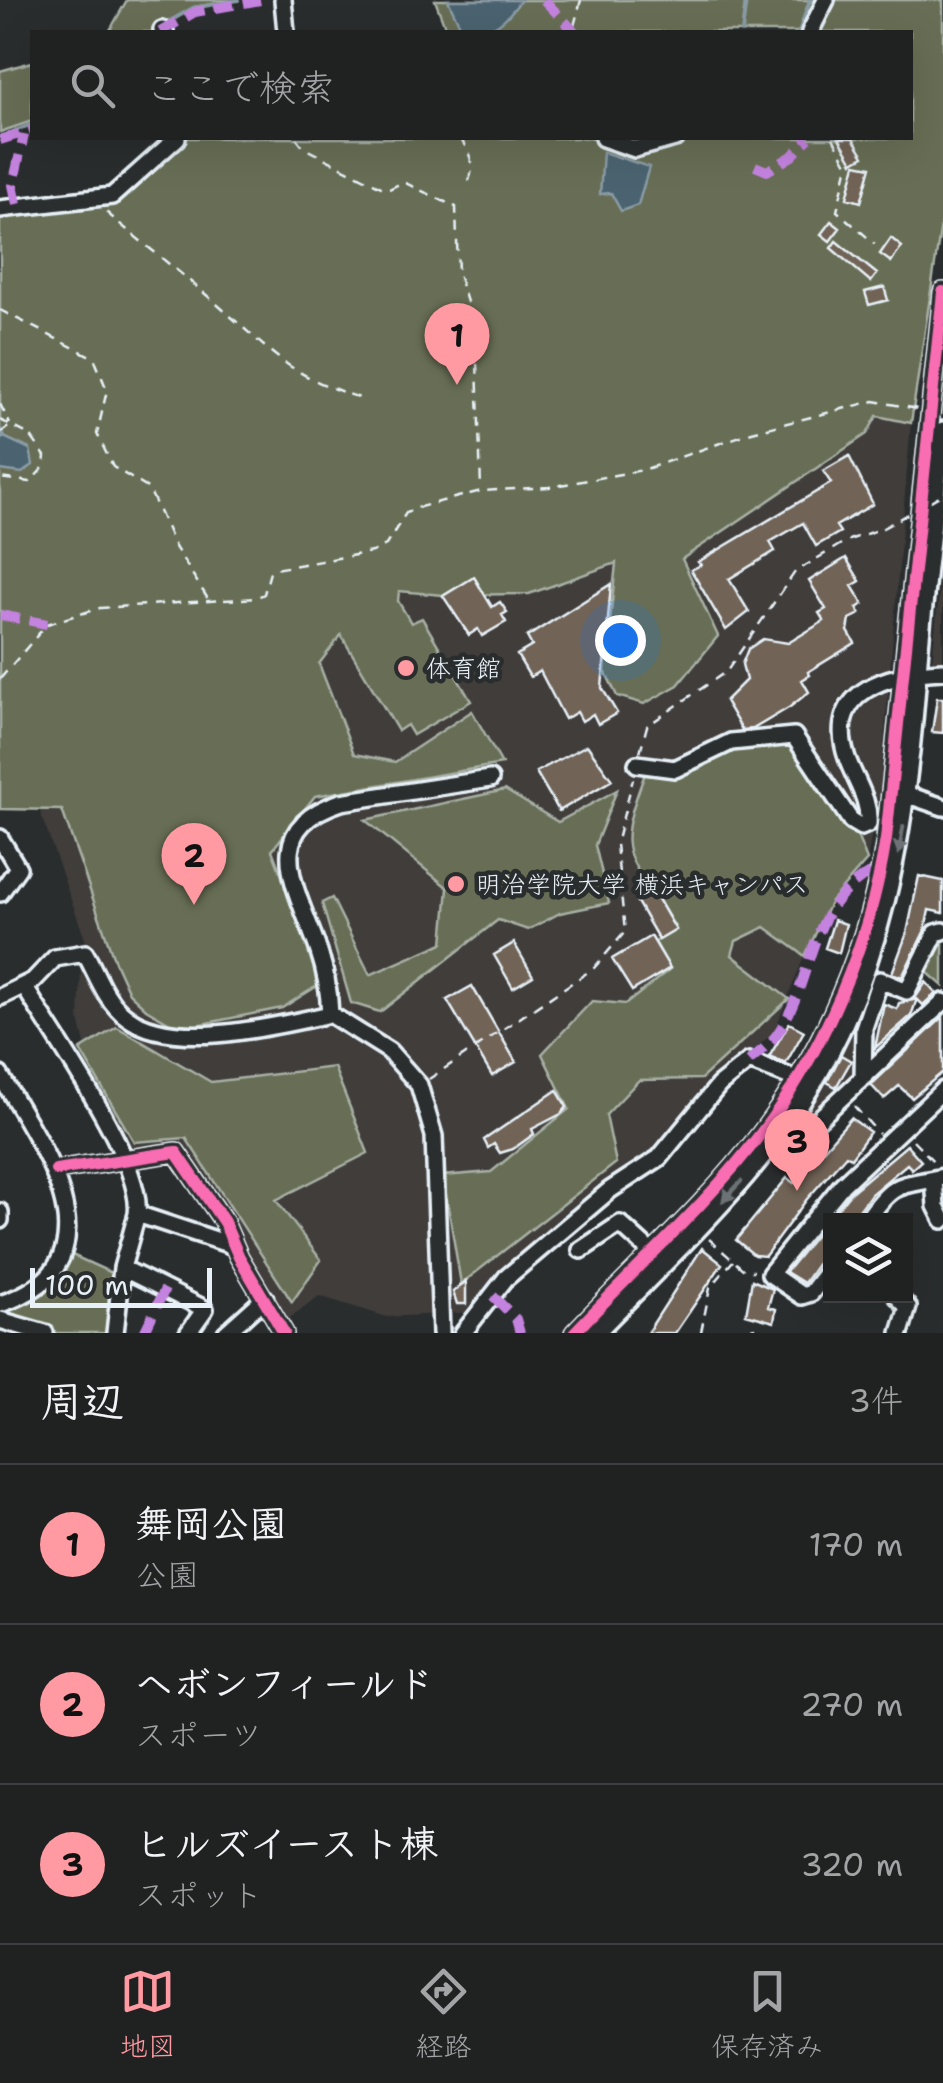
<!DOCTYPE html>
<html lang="ja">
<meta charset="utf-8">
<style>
:root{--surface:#202222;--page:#282a2a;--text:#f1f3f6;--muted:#a2a4a5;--line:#3d3f40;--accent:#ff9aa2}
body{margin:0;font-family:"Shantell Sans","Klee One",sans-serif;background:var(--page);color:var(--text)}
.controls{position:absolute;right:30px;bottom:30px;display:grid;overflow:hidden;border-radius:0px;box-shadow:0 10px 40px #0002}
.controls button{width:90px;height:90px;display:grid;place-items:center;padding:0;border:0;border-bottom:2px solid var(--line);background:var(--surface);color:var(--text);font:50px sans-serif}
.scale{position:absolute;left:30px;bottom:25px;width:182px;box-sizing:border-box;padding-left:10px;border:5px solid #e8f1f8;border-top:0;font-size:28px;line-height:35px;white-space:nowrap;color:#e8f1f8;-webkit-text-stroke:8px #2a2d2e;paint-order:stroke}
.you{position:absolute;left:620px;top:640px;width:35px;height:35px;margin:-25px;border:8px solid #fff;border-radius:50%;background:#1a73e8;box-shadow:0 0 0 15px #1a73e833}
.badge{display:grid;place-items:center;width:65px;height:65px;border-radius:50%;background:var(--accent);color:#111;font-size:32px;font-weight:700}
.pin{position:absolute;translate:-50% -82px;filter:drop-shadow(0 2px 5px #0008)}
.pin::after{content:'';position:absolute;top:52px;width:35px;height:30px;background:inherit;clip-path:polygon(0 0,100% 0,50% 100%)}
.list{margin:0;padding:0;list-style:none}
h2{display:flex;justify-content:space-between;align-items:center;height:130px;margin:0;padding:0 40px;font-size:42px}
h2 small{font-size:32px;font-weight:400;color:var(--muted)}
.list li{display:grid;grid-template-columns:65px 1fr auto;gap:30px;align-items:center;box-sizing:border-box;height:160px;padding:0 40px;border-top:2px solid var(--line)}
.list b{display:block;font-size:38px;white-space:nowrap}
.list p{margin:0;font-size:32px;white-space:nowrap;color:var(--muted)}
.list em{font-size:32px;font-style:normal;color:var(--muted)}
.icon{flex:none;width:55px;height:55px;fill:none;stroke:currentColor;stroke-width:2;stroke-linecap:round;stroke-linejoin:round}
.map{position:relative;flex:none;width:943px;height:1333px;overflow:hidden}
.search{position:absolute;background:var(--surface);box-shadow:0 10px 40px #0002;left:30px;right:30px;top:30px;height:110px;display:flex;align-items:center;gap:25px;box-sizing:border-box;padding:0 35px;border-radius:0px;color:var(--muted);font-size:38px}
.sheet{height:610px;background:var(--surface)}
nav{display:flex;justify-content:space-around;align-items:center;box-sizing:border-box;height:140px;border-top:2px solid var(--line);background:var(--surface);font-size:28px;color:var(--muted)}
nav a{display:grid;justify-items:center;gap:5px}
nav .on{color:var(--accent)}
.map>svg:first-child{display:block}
</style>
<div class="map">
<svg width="943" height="1333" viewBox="0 0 943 1333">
<rect width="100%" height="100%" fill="#2a2d2e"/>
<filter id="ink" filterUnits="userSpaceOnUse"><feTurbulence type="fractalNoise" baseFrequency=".01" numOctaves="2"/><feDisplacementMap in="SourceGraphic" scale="20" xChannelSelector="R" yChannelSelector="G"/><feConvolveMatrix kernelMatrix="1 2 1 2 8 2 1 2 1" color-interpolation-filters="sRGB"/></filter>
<g filter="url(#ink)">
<!-- built -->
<path fill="#3f3d3a" d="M 865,413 L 911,423 L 880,789 L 867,860 L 831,901 L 813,934 L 774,1032 L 715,1083 L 657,1152 L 477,1312 L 387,1317 L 319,1296 L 286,1321 L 245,1256 L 228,1213 L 182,1142 L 126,1148 L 78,1069 L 86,1049 L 79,1019 L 81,967 L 92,959 L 34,795 L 41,711 Z
M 943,549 L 943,665 L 937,666 L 932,663 Z
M 852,1030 L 855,1068 L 849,1083 L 803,1126 L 798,1123 Z"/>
<!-- green -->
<path fill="#676e54" stroke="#a8b0a6" stroke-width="2.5" d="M 127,0 L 237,0 L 194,7 L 152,32 L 109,32 Z
M 435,0 L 943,0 L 943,211 L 911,423 L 877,416 L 867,434 L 682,559 L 718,636 L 678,685 L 644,704 L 617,696 L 605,671 L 616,563 L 529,594 L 443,595 L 399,591 L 398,601 L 411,623 L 422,618 L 471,701 L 413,735 L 407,725 L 398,731 L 341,635 L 319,664 L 354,754 L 395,762 L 472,711 L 502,764 L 315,796 L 272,850 L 314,960 L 317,986 L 282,1008 L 192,1026 L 170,1023 L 146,1009 L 129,993 L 115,962 L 62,810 L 0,809 L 0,209 L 94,201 L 182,138 L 910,138 L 910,32 L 447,32 Z
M 32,62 L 32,121 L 0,132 L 0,71 Z
M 794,736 L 851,821 L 867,860 L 831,901 L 805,956 L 765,927 L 736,941 L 732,955 L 789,999 L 701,1079 L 639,1080 L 606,1115 L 616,1163 L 461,1284 L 443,1176 L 491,1172 L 569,1109 L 542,1054 L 592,1001 L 626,1004 L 670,969 L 655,942 L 676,929 C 628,848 610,863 648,766 L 675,769 L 731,742 Z
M 505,790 L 558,822 L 617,790 L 595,845 L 609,903 L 560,913 L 528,930 L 498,920 L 380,1012 L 351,1003 L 322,903 L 332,898 L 370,975 L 443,943 L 448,888 L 365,820 Z
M 943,935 L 943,986 L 927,972 L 932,951 Z
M 117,1027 L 211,1082 L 334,1067 L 368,1153 L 276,1200 L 321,1260 L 292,1302 L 186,1138 L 134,1142 L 80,1050 Z
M 72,1255 L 114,1274 L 110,1333 L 56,1333 L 1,1315 L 48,1290 Z"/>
<!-- water -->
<path fill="#4c6470" stroke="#8a9ca6" stroke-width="2.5" d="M 448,0 L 521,0 C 504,23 493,33 463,32 Z
M 603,152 L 649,167 L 638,205 L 621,211 L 611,193 L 600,194 Z
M 4,437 L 30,449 L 33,465 L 22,473 L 0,470 L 0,440 Z"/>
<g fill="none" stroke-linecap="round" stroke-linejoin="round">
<!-- stream -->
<path stroke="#8a9ca6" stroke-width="4" d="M 163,25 L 193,8 L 238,0
M 742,32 L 746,0
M 799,32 L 810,0
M 0,137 L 32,124
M 0,429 L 4,437"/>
</g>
<!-- building -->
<path fill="#716357" stroke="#e8f1f8" stroke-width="2.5" d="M 839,138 L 853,138 L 864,156 L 853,162 Z
M 856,164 L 871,167 L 861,202 L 847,198 Z
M 831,221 L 840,228 L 830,241 L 821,234 Z
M 891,238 L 902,247 L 891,262 L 880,254 Z
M 836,241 L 877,274 L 871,282 L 831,248 Z
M 884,287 L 888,300 L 869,305 L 865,292 Z
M 849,456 L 873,504 L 836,526 L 840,532 L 816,546 L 803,523 L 770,542 L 775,551 L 729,579 L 749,612 L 726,630 L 691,570 L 701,565 L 698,562 L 831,483 L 823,471 Z
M 846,558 L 860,581 L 852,586 L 863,604 L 857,608 L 860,614 L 850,619 L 848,631 L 855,643 L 808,672 L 810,675 L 802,680 L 809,692 L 790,707 L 753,729 L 742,730 L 725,701 L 746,680 L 742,664 L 748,649 L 763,639 L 788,643 L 824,621 L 819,613 L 826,609 L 809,581 Z
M 474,577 L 492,607 L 500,602 L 507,612 L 502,615 L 506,622 L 482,636 L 478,629 L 469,635 L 443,596 Z
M 611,584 L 602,688 L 617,713 L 598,724 L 593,714 L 582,721 L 577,712 L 565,719 L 540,671 L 530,677 L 517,655 L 532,646 L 527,637 Z
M 937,698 L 943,698 L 943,733 L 932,732 Z
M 587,745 L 612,780 L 559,811 L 536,772 Z
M 919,876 L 943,881 L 943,913 L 929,910 L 925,930 L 902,977 L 892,973 L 907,933 Z
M 654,892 L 676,930 L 659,940 L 637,902 Z
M 834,920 L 846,924 L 839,953 L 825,948 Z
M 651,936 L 670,968 L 632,991 L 612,959 Z
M 514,943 L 533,976 L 513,988 L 494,955 Z
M 926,982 L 936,993 L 923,1005 L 917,999 L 911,1016 L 875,1048 L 884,1004 L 897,1009 L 899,1003 L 914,1000 Z
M 472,986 L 516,1062 L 492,1076 L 447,1000 Z
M 943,1017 L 943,1072 L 912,1098 L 899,1086 L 884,1099 L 871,1085 Z
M 789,1023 L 804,1031 L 786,1063 L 769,1057 Z
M 841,1055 L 851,1061 L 836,1087 L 827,1082 Z
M 557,1090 L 567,1107 L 561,1114 L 532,1129 L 534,1134 L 513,1149 L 500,1153 L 494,1144 L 488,1148 L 484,1140 Z
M 851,1118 L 870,1132 L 851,1158 L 846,1155 L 807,1199 L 765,1256 L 754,1255 L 736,1240 L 787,1178 L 794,1183 Z
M 907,1145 L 921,1161 L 912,1169 L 907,1164 L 871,1194 L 852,1220 L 830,1220 L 830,1246 L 804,1283 L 786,1272 L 850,1193 Z
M 702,1248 L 722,1264 L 675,1333 L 647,1333 Z
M 752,1280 L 773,1289 L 768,1307 L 776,1309 L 774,1322 L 746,1314 Z
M 466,1281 L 466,1304 L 457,1304 L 453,1292 Z"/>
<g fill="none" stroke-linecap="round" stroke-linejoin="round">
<!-- minor casing -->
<g stroke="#e8f1f8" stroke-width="22">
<path id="minor" d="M 283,0 L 286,32
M 162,30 L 165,32
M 810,32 L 826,0
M 603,138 L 635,149 L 675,138
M 0,209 L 112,196 L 177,138
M 637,764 L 675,769 L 731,742 L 794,736 L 851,821 L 861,827 L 868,824 C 870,799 855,781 847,758 C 823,688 893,673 943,671
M 908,795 L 943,807
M 0,838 L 18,868 L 0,893
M 24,986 C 53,1035 144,1162 137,1214
M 0,997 L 33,981 L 55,958 L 85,953 C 98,976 105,1001 127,1017 C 173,1052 276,1026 330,1014 L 389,1051 L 419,1085 L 434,1136 L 441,1333
M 330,1014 C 329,992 326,972 319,952 C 299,891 255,830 341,802 L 490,779
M 0,1075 C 41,1145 127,1263 0,1304
M 863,1076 L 864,1028 L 880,980 L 907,991 L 936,933 L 943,931
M 777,1123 L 803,1134 L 943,1002
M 56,1170 L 176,1152 L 224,1222 L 239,1257 L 284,1333
M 934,1179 L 936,1206 L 943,1220
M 0,1212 L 0,1220
M 867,1220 C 895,1179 900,1187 943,1177
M 581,1250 L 620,1224 L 651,1252
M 830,1268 L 811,1293 L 802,1296 L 770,1274 L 842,1185 L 943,1090
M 897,1296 L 908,1307 L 900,1333
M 0,1320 L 45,1333
M 115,1333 L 122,1268
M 188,1333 L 205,1309 L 122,1268 L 137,1214 L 234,1246
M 226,1333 L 265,1298
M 463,1333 L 506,1278 L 610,1190 L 659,1158 L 719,1085 L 749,1061 L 796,1079
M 574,1333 C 636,1267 707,1205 762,1132 C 825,1049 870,942 886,839 L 943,292
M 596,1333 C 664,1263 739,1195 795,1113 C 885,980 907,829 918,672 C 924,592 935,511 943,430"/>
</g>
<!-- path -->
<path stroke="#e8f1f8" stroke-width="2.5" stroke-dasharray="10 8" stroke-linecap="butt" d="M 574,26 L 581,0
M 296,138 L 304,148 L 387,190 L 403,182 L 456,207 L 458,274 L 476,330 L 481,489
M 460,138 C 472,156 476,167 466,188
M 833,138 L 848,165 L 837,211 L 875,244
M 106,212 C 143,244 183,274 219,306 C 275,355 287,374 360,398
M 0,310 L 94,358 L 107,390 L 97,434 L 113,467 L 149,489 L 175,547 L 208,599
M 0,404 L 10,424
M 0,420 L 30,435 L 45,456 L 44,467 L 30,482 L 0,478
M 0,433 L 10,426
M 0,679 L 47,624 L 100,608 L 256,598 L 264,594 L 270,572 L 275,569 L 372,552 L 386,545 L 406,513 L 420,507 L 481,491 L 549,487 L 643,470 L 752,432 L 874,401 L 918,409
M 640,752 L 647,726 L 727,671 L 795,572 L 846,541 L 883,528
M 429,1079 L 594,968 L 625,932 L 616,844 L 633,779
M 854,1106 L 879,1134
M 913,1140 L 935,1163
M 709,1239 L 745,1271 L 754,1271
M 719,1333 L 701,1332 L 710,1288 L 733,1261
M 733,1333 L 755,1328 L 755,1333"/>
<!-- minor -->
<use href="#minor" stroke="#2a2d2e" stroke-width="15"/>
<!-- path-bridge -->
<path stroke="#e8f1f8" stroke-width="2.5" stroke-dasharray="10 8" stroke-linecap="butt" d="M 883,528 L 943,494"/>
<!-- quiet -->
<path stroke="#c483df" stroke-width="10" stroke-dasharray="20 10" stroke-linecap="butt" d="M 544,0 L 575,32
M 160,32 L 195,12 L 260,0
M 0,140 L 32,130
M 755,166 L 767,171 L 792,156 L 809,138
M 17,204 L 13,185 L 24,135
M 0,615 L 47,624
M 749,1061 C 758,1053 770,1044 777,1034 C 818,975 803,903 881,867
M 493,1296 L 516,1319 L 520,1333
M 144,1333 L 165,1289"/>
<!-- cycleway casing -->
<g stroke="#2a2d2e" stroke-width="19">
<path id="cycleway" d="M 56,1170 L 176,1152 L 224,1222 L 239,1257 L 284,1333
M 574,1333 C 636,1267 707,1205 762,1132 C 825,1049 870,942 886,839 L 943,292"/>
</g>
<!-- cycleway -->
<use href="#cycleway" stroke="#f96db3" stroke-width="12"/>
</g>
<!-- one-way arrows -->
<defs><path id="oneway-solid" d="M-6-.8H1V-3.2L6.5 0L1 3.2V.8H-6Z" transform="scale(2.5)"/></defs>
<g fill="#6c7275">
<use href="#oneway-solid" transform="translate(901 840) rotate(100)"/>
<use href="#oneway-solid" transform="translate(732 1191) rotate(133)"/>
</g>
</g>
<!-- markers -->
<g fill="#ff9aa2" stroke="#2a2d2e" stroke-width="4">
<circle cx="406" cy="668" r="10"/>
<circle cx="456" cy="884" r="10"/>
</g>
<g text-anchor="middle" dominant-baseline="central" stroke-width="9" stroke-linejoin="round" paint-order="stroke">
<!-- poi labels -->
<g font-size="25" fill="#e8f1f8" stroke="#2a2d2e" text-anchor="start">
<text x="426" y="668">体育館</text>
<text x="476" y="884">明治学院大学 横浜キャンパス</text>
</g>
</g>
</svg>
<div class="controls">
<button><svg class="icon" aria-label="layers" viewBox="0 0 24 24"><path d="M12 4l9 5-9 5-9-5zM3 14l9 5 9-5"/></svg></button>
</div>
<div class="scale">100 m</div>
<div class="you"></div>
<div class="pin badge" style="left:457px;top:385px">1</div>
<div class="pin badge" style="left:194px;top:905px">2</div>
<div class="pin badge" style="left:797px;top:1191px">3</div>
<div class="search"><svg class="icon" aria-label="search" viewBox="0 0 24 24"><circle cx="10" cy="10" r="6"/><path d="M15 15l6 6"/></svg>ここで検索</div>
</div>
<section class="sheet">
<h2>周辺<small>3件</small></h2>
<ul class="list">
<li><span class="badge">1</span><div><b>舞岡公園</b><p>公園</p></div><em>170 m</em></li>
<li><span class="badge">2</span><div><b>ヘボンフィールド</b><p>スポーツ</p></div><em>270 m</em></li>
<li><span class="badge">3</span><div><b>ヒルズイースト棟</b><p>スポット</p></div><em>320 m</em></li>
</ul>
</section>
<nav>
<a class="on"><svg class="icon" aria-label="map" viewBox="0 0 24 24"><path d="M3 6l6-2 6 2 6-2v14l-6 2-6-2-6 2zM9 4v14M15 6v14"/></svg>地図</a>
<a><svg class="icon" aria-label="directions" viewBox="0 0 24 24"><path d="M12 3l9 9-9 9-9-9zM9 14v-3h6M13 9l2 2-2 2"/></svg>経路</a>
<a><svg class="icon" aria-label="saved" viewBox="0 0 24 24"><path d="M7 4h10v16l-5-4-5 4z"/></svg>保存済み</a>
</nav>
